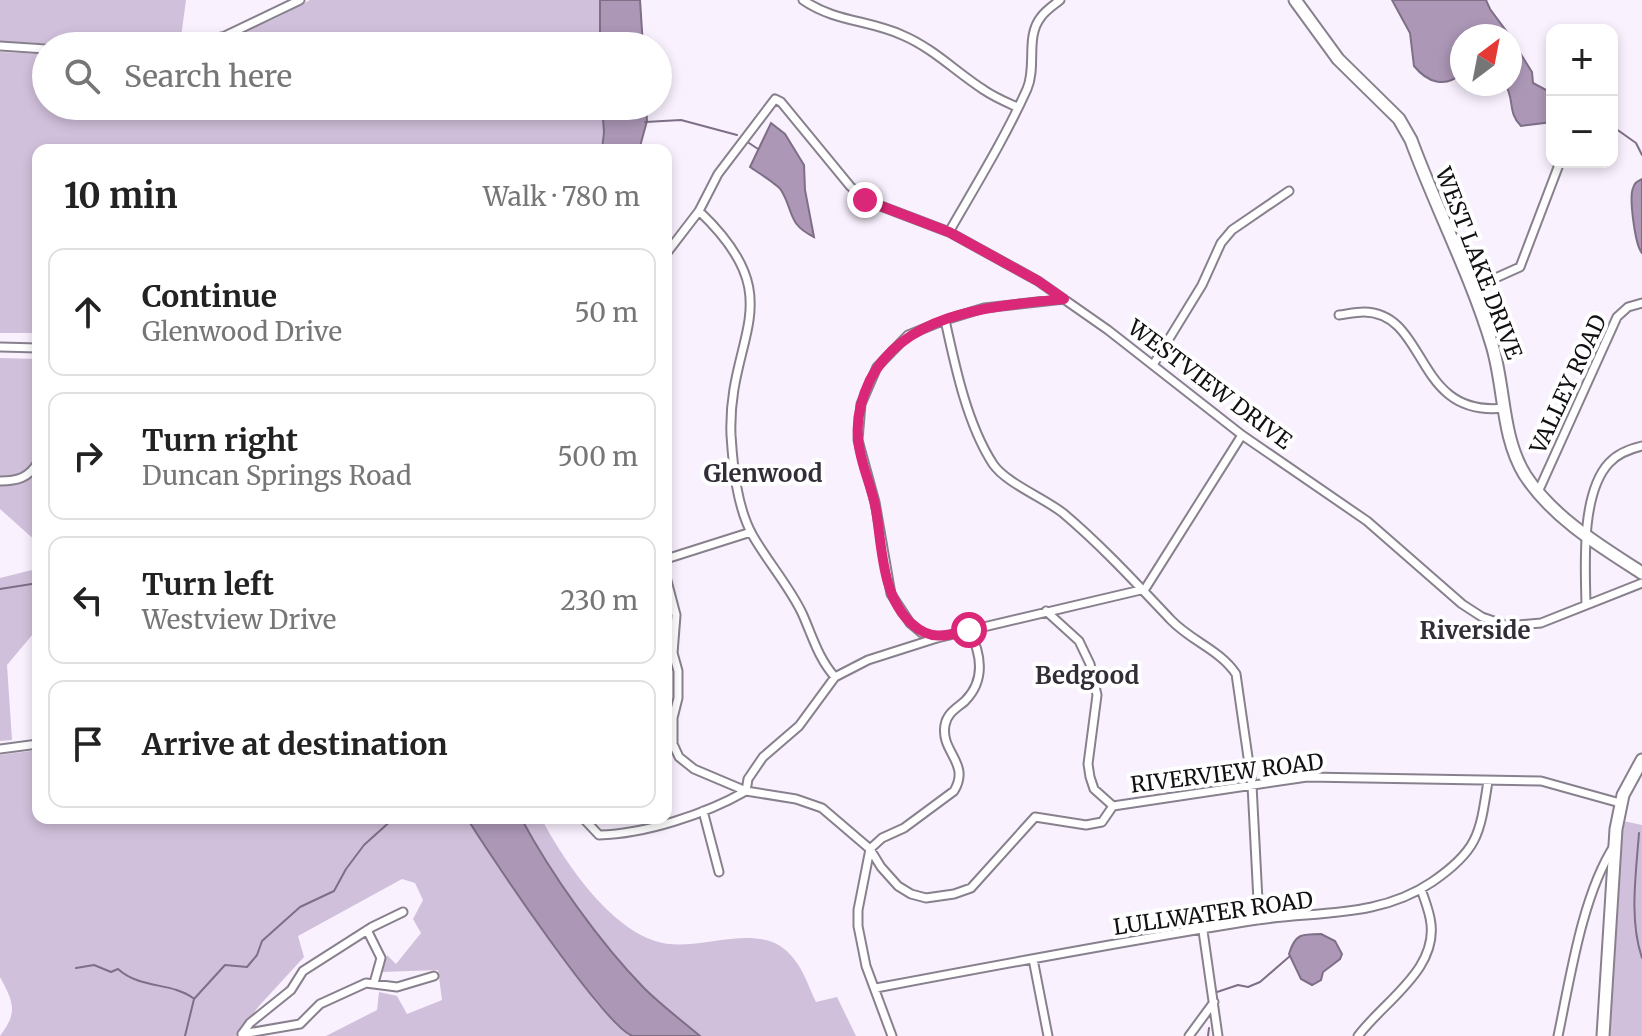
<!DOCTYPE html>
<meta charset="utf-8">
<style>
:root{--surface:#fff;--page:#f6f6f6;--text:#222;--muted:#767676;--line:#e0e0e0}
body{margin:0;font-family:Merriweather,serif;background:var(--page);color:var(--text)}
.controls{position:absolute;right:24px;top:24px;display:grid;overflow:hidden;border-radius:16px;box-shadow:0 4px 12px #0003}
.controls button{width:72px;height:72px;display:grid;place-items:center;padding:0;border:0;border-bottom:2px solid var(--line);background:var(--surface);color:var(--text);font:40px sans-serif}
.compass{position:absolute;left:1450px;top:24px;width:72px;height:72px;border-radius:50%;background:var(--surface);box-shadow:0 4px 12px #0003;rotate:32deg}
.stop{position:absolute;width:24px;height:24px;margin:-18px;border:6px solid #db2777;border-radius:50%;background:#fff}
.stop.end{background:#db2777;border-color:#fff;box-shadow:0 2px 8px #0008}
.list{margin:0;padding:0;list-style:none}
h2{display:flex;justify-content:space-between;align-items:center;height:104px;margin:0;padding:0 32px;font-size:34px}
h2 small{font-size:26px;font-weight:400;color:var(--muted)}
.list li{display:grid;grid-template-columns:52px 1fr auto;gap:24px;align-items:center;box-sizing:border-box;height:128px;margin:0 16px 16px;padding:0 16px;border:2px solid var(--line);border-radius:16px}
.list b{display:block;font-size:30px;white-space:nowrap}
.list p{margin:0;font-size:26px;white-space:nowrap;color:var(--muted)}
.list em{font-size:26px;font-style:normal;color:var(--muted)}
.icon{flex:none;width:44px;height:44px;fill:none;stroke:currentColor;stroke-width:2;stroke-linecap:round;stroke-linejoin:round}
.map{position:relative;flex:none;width:1642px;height:1036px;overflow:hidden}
.search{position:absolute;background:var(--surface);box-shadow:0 4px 12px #0003;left:32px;top:32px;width:640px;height:88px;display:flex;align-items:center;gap:20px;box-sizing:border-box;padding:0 28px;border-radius:44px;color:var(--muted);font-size:30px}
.panel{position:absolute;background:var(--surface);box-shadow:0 4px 12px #0003;left:32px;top:144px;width:640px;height:680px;border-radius:16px}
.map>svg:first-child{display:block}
</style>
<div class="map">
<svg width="1642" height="1036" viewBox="0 0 1642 1036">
<rect width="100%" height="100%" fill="#f9f1fe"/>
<!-- green -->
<path fill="#d1c0db" d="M 0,0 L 186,0 L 181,37 L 137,46 L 0,42 Z
M 310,0 L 600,0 L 600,46 L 208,46 L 274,19 Z
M 0,52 L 46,54 L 46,106 L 602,106 L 604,135 L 602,150 L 38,150 L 38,327 L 34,333 L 0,333 Z
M 0,358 L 38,359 L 38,543 L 0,509 Z
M 38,564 L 38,628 L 7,665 L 12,740 L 0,741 L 0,578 L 32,570 Z
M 38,750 L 38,818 L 467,818 L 510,884 L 597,1004 L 631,1036 L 326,1036 L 377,1010 L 379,992 L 397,996 L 407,1014 L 442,1000 L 438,970 L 382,972 L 387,955 L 396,964 L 421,933 L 413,919 L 423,900 L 415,883 L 402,879 L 298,936 L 304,957 L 259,1006 L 236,1036 L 0,1036 C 18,1012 14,1003 0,977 L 0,755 Z
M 521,818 L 541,818 C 564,861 607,925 655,941 C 698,956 762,915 794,959 C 804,971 809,988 816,1002 L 837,997 L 856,1036 L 700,1036 C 680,1019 658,1002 640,983 C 594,934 555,876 521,818 Z
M 1623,821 L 1642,825 L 1642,1036 L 1609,1036 Z"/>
<!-- water -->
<path fill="#ac97b7" stroke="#7e6e86" stroke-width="2" d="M 600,0 L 640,0 L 643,46 L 600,46 Z
M 1392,0 L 1486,0 L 1490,9 L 1510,36 L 1462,36 L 1462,73 C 1445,89 1427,82 1414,66 L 1410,33 Z
M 1510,37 L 1532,72 L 1533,83 L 1552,93 L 1552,122 L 1521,126 C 1507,112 1515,99 1505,84 L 1510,84 Z
M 602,106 L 646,106 L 647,121 L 639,150 L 602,150 L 604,132 Z
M 771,123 L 785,134 L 804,165 L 805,190 L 814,237 C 787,224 794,211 781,190 C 777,184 757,172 750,167 Z
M 1642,179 L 1642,253 C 1635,245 1629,198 1633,188 C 1635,182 1637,182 1642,179 Z
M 467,818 L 521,818 C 551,874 600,943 644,988 C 661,1005 681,1020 700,1036 C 683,1036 648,1036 633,1036 C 606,1029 487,851 467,818 Z
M 1321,934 L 1335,941 L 1342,954 L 1340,959 L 1323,972 L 1321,980 L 1312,985 L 1301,979 L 1289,954 C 1295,934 1301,934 1321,934 Z"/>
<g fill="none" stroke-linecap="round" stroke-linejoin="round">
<!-- stream -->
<path stroke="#7e6e86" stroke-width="2" d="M 645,122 L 681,120 L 737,135
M 1612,126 L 1636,143 L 1642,155
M 746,141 L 758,149
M 0,589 L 38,583
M 1639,833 C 1636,874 1629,920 1642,958
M 76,968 L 94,965 L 111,972 L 118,969 C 140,989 171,982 193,998
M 1217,992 L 1238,985 L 1248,987 L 1260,982 L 1290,956
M 185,1036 L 194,999 L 225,965 L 247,967 L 257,955 L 262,941 L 300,907 L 334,891 L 346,869 L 364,845 L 394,818
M 1208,1036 L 1209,1028"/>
<!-- street casing -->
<g stroke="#88818d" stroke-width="11">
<path id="street" d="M 803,0 C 835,22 869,20 902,35 C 933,48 956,72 984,90 C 994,97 1006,102 1017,107
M 0,46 L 46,49
M 187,46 L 225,36 L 300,0
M 699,211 C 794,301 727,335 731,435 C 733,467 737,508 753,536 C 768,562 789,586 802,613 C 812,635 818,658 835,677
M 949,232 C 976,185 1005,138 1027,89 C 1037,66 1025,37 1041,17 C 1046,10 1054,5 1060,0
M 666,254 L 699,211 L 718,174 L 775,99 L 781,102 L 850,186 L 865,200 L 949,232 L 1038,281 L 1108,330 L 1242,435 L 1367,521 L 1462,604 L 1482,617 L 1508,626 L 1541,623 L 1642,583
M 1471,289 L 1520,267 L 1560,162
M 1339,315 C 1347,314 1356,312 1364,312 C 1429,313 1413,418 1504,408
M 945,320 C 955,366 967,424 993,464 C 1006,483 1044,498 1063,513 C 1102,546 1136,583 1171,620 C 1191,641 1220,650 1236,674 L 1252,785 L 1259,920
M 0,347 L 38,348
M 1153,365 L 1202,285 L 1221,243 L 1232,230 L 1289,191
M 0,481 C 17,481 29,478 38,462
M 1538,492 L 1617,317 L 1628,307 L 1642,303
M 666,559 L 751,532
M 666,577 L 676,615 L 673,653 L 678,671 L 678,698 L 673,718 L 673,744 L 679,757 L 694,769 L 746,791 L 796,799 L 822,808 L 870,849 L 881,867 L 898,886 L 911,894 L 926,898 L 954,894 L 971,888 L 1035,817 L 1086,825 L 1102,822 L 1113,806
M 1586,604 C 1585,564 1581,493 1609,463 C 1618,453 1629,449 1642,446
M 1046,611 L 1079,641 L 1090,664 L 1097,695 L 1088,764 L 1090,777 L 1094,789 L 1113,806
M 937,638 L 922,633 L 910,623 L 891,594 L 875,502 L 858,440 L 861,404 L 877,367 L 908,335 L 945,320 L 984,308 L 1064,299
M 0,749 L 38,744
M 1113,806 L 1307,777 L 1541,781 L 1620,803
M 703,811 L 719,872
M 583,818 L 599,835 C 645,834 706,814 746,791 L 748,779 L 763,757 L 799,726 L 835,677 L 868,660 L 937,638 L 1145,589 L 1242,435
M 367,930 L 381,958 L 374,983
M 1203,931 L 1218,1036
M 1033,959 L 1048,1036
M 876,988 C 1003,964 1130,940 1257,920 C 1318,911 1379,918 1432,882 C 1479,850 1480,833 1488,781
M 242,1034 L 300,1024 L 320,1004 L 366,983 L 397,987 L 434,976
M 242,1034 L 250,1023 L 291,990 L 303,971 L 372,927 L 403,912
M 892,1036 L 866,966 L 858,926 L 858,910 L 870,849 L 882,838 L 904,828 L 954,791 C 971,763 940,752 945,725 C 947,713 957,708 965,701 C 986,680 981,653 969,630
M 1189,1036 L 1214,1002
M 1358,1036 C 1384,1001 1441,968 1430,918 C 1428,908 1424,898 1421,889
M 1558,1036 C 1570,979 1582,896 1614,846"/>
</g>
<!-- secondary casing -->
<g stroke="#88818d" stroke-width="15">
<path id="secondary" d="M 1295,0 L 1338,59 L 1399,119 L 1411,140 C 1436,208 1471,275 1492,345 C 1505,387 1501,436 1525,475 C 1553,518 1600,546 1642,573
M 1603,1036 L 1616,829 L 1623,795 L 1642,760"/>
</g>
<!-- street -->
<use href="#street" stroke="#fff" stroke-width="7"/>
<!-- secondary -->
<use href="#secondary" stroke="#fff" stroke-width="11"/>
</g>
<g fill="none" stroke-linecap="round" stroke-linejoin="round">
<!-- route -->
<path stroke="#db2777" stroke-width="10" d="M 865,200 L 949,232 L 1038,281 L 1064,299 C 995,306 906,311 870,380 C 861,399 856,418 858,439 C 860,464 872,486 876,510 C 882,547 882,598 912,624 C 931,641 946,636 969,630"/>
</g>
<g text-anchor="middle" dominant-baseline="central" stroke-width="8" stroke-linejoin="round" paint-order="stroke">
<!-- street labels -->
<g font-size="22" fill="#131014" stroke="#fff">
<text transform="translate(1479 263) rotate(69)">WEST LAKE DRIVE</text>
<text transform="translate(1210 384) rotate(37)">WESTVIEW DRIVE</text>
<text transform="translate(1568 384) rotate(-65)">VALLEY ROAD</text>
<text transform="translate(1227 773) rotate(-7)">RIVERVIEW ROAD</text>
<text transform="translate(1213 913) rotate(-8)">LULLWATER ROAD</text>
</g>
<!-- neighbourhood labels -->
<g font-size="24" font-weight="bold" fill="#332d37" stroke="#fff">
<text x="763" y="473">Glenwood</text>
<text x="1475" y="630">Riverside</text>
<text x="1087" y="675">Bedgood</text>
</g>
</g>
</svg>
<div class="controls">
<button>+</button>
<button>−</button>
</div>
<svg class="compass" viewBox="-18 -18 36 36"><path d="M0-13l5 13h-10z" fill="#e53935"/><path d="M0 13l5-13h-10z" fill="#767676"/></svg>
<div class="stop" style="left:969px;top:630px"></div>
<div class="stop end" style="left:865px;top:200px"></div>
<div class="search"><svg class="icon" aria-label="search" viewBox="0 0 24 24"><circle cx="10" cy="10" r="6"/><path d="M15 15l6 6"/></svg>Search here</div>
<section class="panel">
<h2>10 min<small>Walk · 780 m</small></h2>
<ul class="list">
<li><svg class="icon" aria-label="ahead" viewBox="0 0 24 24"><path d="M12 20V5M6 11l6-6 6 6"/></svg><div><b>Continue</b><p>Glenwood Drive</p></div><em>50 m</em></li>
<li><svg class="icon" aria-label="right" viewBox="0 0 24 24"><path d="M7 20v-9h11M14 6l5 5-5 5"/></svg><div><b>Turn right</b><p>Duncan Springs Road</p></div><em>500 m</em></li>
<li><svg class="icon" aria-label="left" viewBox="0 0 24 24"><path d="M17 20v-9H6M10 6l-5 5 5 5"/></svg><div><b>Turn left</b><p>Westview Drive</p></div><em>230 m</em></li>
<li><svg class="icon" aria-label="arrive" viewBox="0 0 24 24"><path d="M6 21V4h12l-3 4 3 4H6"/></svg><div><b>Arrive at destination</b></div></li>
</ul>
</section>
</div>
